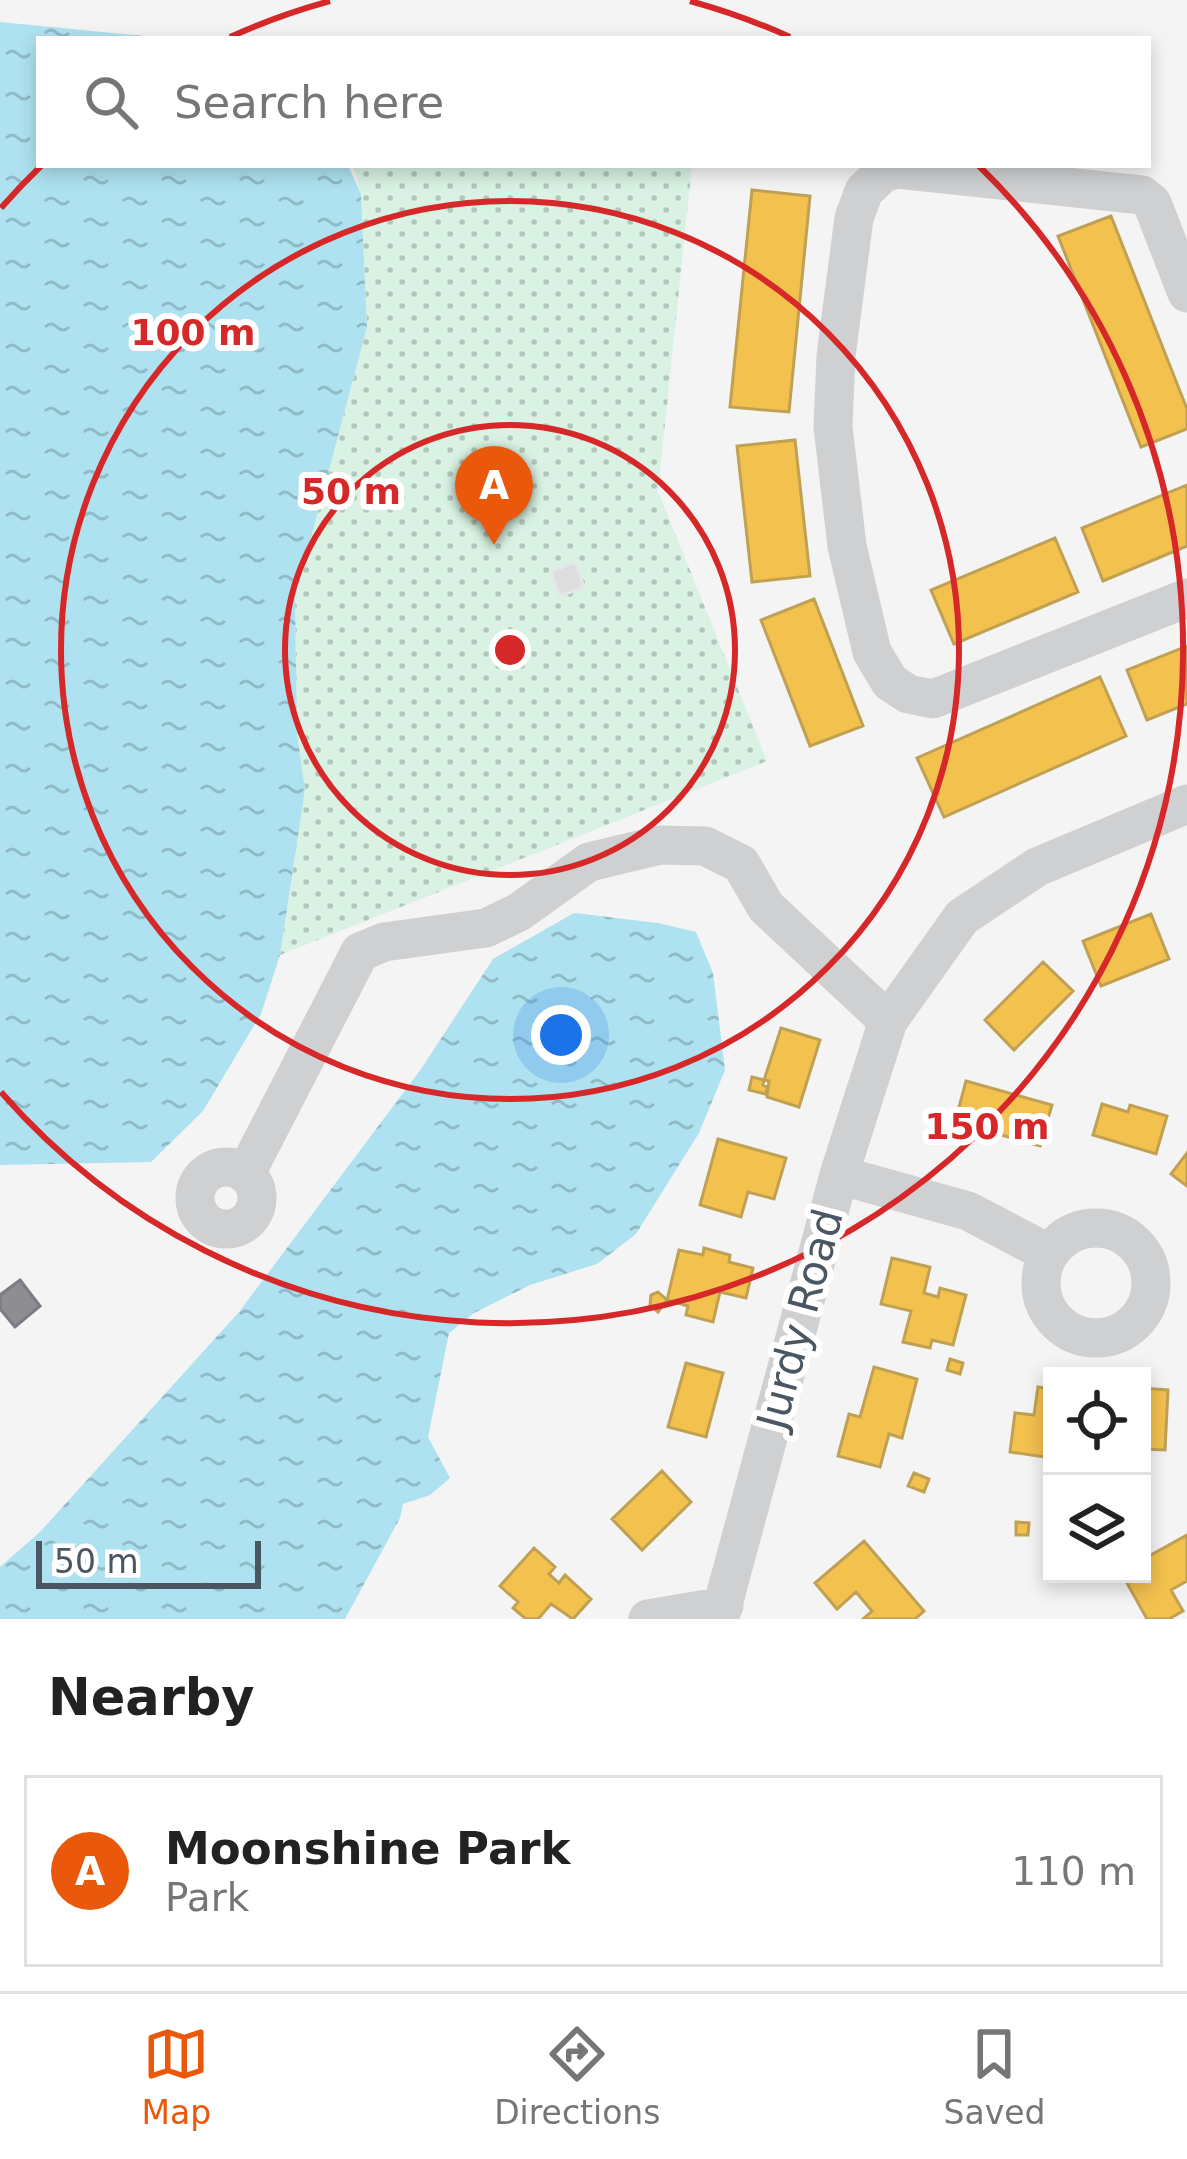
<!DOCTYPE html>
<style>
:root{--surface:#fff;--page:#f6f6f6;--text:#222;--muted:#767676;--line:#e0e0e0;--accent:#ea580c}
body{margin:0;font-family:"DejaVu Sans",sans-serif;background:var(--page);color:var(--text)}
.controls{position:absolute;right:36px;bottom:36px;display:grid;overflow:hidden;border-radius:0px;box-shadow:0 6px 18px #0003}
.controls button{width:108px;height:108px;display:grid;place-items:center;padding:0;border:0;border-bottom:3px solid var(--line);background:var(--surface);color:var(--text);font:60px sans-serif}
.scale{position:absolute;left:36px;bottom:30px;width:225px;box-sizing:border-box;padding-left:12px;border:6px solid #4a5661;border-top:0;font-size:33px;line-height:42px;white-space:nowrap;color:#4a5661;-webkit-text-stroke:9px #fff;paint-order:stroke}
.you{position:absolute;left:561px;top:1035px;width:42px;height:42px;margin:-30px;border:9px solid #fff;border-radius:50%;background:#1a73e8;box-shadow:0 0 0 18px #1a73e833}
.badge{display:grid;place-items:center;width:78px;height:78px;border-radius:50%;background:var(--accent);color:#fff;font-size:39px;font-weight:700}
.pin{position:absolute;translate:-50% -99px;filter:drop-shadow(0 3px 6px #0008)}
.pin::after{content:'';position:absolute;top:63px;width:42px;height:36px;background:inherit;clip-path:polygon(0 0,100% 0,50% 100%)}
.list{margin:0;padding:0;list-style:none}
h2{display:flex;justify-content:space-between;align-items:center;height:156px;margin:0;padding:0 48px;font-size:51px}
h2 small{font-size:39px;font-weight:400;color:var(--muted)}
.list li{display:grid;grid-template-columns:78px 1fr auto;gap:36px;align-items:center;box-sizing:border-box;height:192px;margin:0 24px 24px;padding:0 24px;border:3px solid var(--line);border-radius:0px}
.list b{display:block;font-size:45px;white-space:nowrap}
.list p{margin:0;font-size:39px;white-space:nowrap;color:var(--muted)}
.list em{font-size:39px;font-style:normal;color:var(--muted)}
.icon{flex:none;width:66px;height:66px;fill:none;stroke:currentColor;stroke-width:2;stroke-linecap:round;stroke-linejoin:round}
.map{position:relative;flex:none;width:1187px;height:1619px;overflow:hidden}
.search{position:absolute;background:var(--surface);box-shadow:0 6px 18px #0003;left:36px;right:36px;top:36px;height:132px;display:flex;align-items:center;gap:30px;box-sizing:border-box;padding:0 42px;border-radius:0px;color:var(--muted);font-size:45px}
.sheet{height:372px;background:var(--surface)}
nav{display:flex;justify-content:space-around;align-items:center;box-sizing:border-box;height:168px;border-top:3px solid var(--line);background:var(--surface);font-size:33px;color:var(--muted)}
nav a{display:grid;justify-items:center;gap:6px}
nav .on{color:var(--accent)}
.map>svg:first-child{display:block}
</style>
<div class="map">
<svg width="1187" height="1619" viewBox="0 0 1187 1619">
<defs>
<pattern id="park-dots" width="8" height="8" patternUnits="userSpaceOnUse" patternTransform="scale(3)"><rect width="8" height="8" fill="#d9f2e3"/><path d="M2 2h.1M6 6h.1" fill="none" stroke="#b2c7bb" stroke-width="1.8" stroke-linecap="round"/></pattern>
<pattern id="water-ripples" width="26" height="14" patternUnits="userSpaceOnUse" patternTransform="scale(3)"><rect width="26" height="14" fill="#aee2f0"/><path d="M2 4q2-2 4 0t4 0M15 11q2-2 4 0t4 0" fill="none" stroke="#90bac6"/></pattern>
</defs>
<rect width="100%" height="100%" fill="#f4f4f4"/>
<!-- park -->
<path fill="url(#park-dots)" d="M 353,165 L 692,165 L 658,491 L 767,761 L 280,955 L 305,790 L 297,733 L 295,598 L 367,327 L 361,194 Z"/>
<!-- water -->
<path fill="url(#water-ripples)" d="M 0,22 L 174,39 L 39,39 L 39,165 L 348,165 L 361,194 L 367,327 L 295,598 L 297,733 L 305,790 L 280,955 L 261,1014 L 203,1111 L 151,1162 L 0,1165 Z
M 574,913 L 658,923 L 696,932 L 713,973 L 725,1070 L 699,1133 L 636,1234 L 597,1264 L 530,1285 L 474,1313 L 449,1333 L 428,1437 L 450,1478 L 430,1495 L 403,1504 L 400,1518 L 345,1619 L 0,1619 L 0,1567 L 40,1532 L 239,1312 L 421,1069 L 493,959 Z"/>
<!-- homes -->
<path fill="#f2c14e" stroke="#c0a154" stroke-width="3" d="M 752,190 L 810,196 L 789,412 L 730,407 Z
M 1111,216 L 1187,409 L 1187,429 L 1141,447 L 1058,236 Z
M 795,440 L 810,576 L 752,582 L 737,446 Z
M 1187,485 L 1187,546 L 1103,581 L 1082,528 Z
M 1055,538 L 1078,592 L 954,644 L 931,590 Z
M 814,599 L 863,726 L 810,746 L 761,620 Z
M 1187,646 L 1187,704 L 1147,720 L 1127,670 Z
M 1100,677 L 1126,736 L 944,817 L 917,758 Z
M 1151,914 L 1169,959 L 1101,986 L 1083,941 Z
M 1043,962 L 1073,991 L 1014,1050 L 985,1020 Z
M 781,1028 L 820,1040 L 799,1107 L 767,1097 L 769,1081 L 764,1080 Z
M 752,1077 L 764,1080 L 763,1085 L 768,1087 L 765,1094 L 749,1090 Z
M 966,1081 L 1052,1105 L 1040,1146 L 955,1122 Z
M 1102,1104 L 1128,1112 L 1130,1105 L 1167,1116 L 1156,1154 L 1093,1135 Z
M 718,1139 L 786,1158 L 774,1199 L 748,1192 L 741,1217 L 700,1205 Z
M 1187,1153 L 1187,1186 L 1171,1174 Z
M 704,1248 L 730,1255 L 729,1262 L 753,1268 L 746,1298 L 720,1292 L 713,1322 L 686,1315 L 688,1306 L 667,1300 L 679,1250 L 703,1255 Z
M 892,1258 L 930,1267 L 924,1293 L 938,1297 L 940,1288 L 966,1295 L 953,1345 L 932,1340 L 930,1348 L 903,1342 L 911,1311 L 881,1304 Z
M 658,1292 L 667,1300 L 658,1312 L 650,1305 L 651,1295 Z
M 950,1359 L 963,1363 L 960,1374 L 947,1370 Z
M 686,1363 L 723,1373 L 706,1437 L 668,1427 Z
M 874,1367 L 917,1379 L 902,1438 L 889,1434 L 880,1467 L 838,1456 L 849,1414 L 860,1417 Z
M 1038,1387 L 1052,1389 L 1052,1458 L 1010,1452 L 1015,1413 L 1034,1415 Z
M 1142,1388 L 1168,1390 L 1165,1450 L 1142,1449 Z
M 662,1471 L 691,1502 L 642,1550 L 612,1519 Z
M 914,1473 L 929,1479 L 924,1492 L 908,1486 Z
M 1016,1522 L 1029,1523 L 1028,1535 L 1016,1535 Z
M 1187,1535 L 1187,1581 L 1171,1590 L 1183,1611 L 1169,1619 L 1147,1619 L 1122,1574 L 1142,1574 L 1142,1560 Z
M 864,1541 L 924,1611 L 915,1619 L 863,1619 L 872,1611 L 856,1592 L 837,1609 L 815,1583 Z
M 534,1548 L 555,1567 L 549,1574 L 559,1583 L 565,1575 L 591,1599 L 573,1619 L 551,1604 L 538,1619 L 526,1619 L 513,1608 L 518,1602 L 500,1586 Z"/>
<!-- industry -->
<path fill="#8d8d92" stroke="#797c83" stroke-width="3" d="M 20,1280 L 40,1306 L 15,1327 L 0,1309 L 0,1295 Z"/>
<!-- building -->
<path fill="#ddddde" stroke="#e5e6e7" stroke-width="3" d="M 575,562 L 584,587 L 560,596 L 551,572 Z"/>
<g fill="none" stroke-linecap="round" stroke-linejoin="round">
<!-- minor -->
<path stroke="#ced0d2" stroke-width="39" d="M 1187,293 L 1152,203 L 1142,195 L 897,169 L 883,173 L 864,191 L 854,218 L 836,356 L 833,427 L 847,546 L 872,652 L 890,682 L 908,694 L 933,699 L 1187,598
M195 1198a31 31 0 1 1 62 0a31 31 0 1 1-62 0Z
M 246,1173 L 360,952 L 384,942 L 486,928 L 519,912 L 589,862 L 660,845 L 705,846 L 741,864 L 766,907 L 888,1021
M 839,1175 L 968,1211 L 1048,1253
M1041 1283a55 55 0 1 1 110 0a55 55 0 1 1-110 0Z
M 648,1619 L 724,1606
M 719,1619 L 839,1175 L 888,1021 L 962,917 L 1037,867 L 1187,804"/>
</g>
<!-- distance rings -->
<g fill="none" stroke="#d62828" stroke-width="6">
<circle cx="510" cy="650" r="225"/>
<circle cx="510" cy="650" r="449"/>
<path d="M1 208A674 674 0 0 1 42 165M230 37A674 674 0 0 1 330 1M690 1A674 674 0 0 1 790 37M978 165A674 674 0 1 1 1 1092"/>
</g>
<g text-anchor="middle" dominant-baseline="central" stroke-width="12" stroke-linejoin="round" paint-order="stroke">
<!-- street labels -->
<g font-size="42" fill="#4a5661" stroke="#fff">
<text transform="translate(800 1319) rotate(-75)">Jurdy Road</text>
</g>
</g>
<circle cx="510" cy="650" r="18" fill="#d62828" stroke="#fff" stroke-width="6"/>
<g font-size="36" text-anchor="middle" font-weight="bold" fill="#d62828" stroke="#fff" stroke-width="12" stroke-linejoin="round" paint-order="stroke">
<text x="193" y="345">100 m</text>
<text x="351" y="504">50 m</text>
<text x="987" y="1139">150 m</text>
</g>
</svg>
<div class="controls">
<button><svg class="icon" aria-label="locate" viewBox="0 0 24 24"><circle cx="12" cy="12" r="6"/><path d="M12 2v4M12 18v4M2 12h4M18 12h4"/></svg></button>
<button><svg class="icon" aria-label="layers" viewBox="0 0 24 24"><path d="M12 4l9 5-9 5-9-5zM3 14l9 5 9-5"/></svg></button>
</div>
<div class="scale">50 m</div>
<div class="you"></div>
<div class="pin badge" style="left:494px;top:545px">A</div>
<div class="search"><svg class="icon" aria-label="search" viewBox="0 0 24 24"><circle cx="10" cy="10" r="6"/><path d="M15 15l6 6"/></svg>Search here</div>
</div>
<section class="sheet">
<h2>Nearby<small></small></h2>
<ul class="list">
<li><span class="badge">A</span><div><b>Moonshine Park</b><p>Park</p></div><em>110 m</em></li>
</ul>
</section>
<nav>
<a class="on"><svg class="icon" aria-label="map" viewBox="0 0 24 24"><path d="M3 6l6-2 6 2 6-2v14l-6 2-6-2-6 2zM9 4v14M15 6v14"/></svg>Map</a>
<a><svg class="icon" aria-label="directions" viewBox="0 0 24 24"><path d="M12 3l9 9-9 9-9-9zM9 14v-3h6M13 9l2 2-2 2"/></svg>Directions</a>
<a><svg class="icon" aria-label="saved" viewBox="0 0 24 24"><path d="M7 4h10v16l-5-4-5 4z"/></svg>Saved</a>
</nav>
